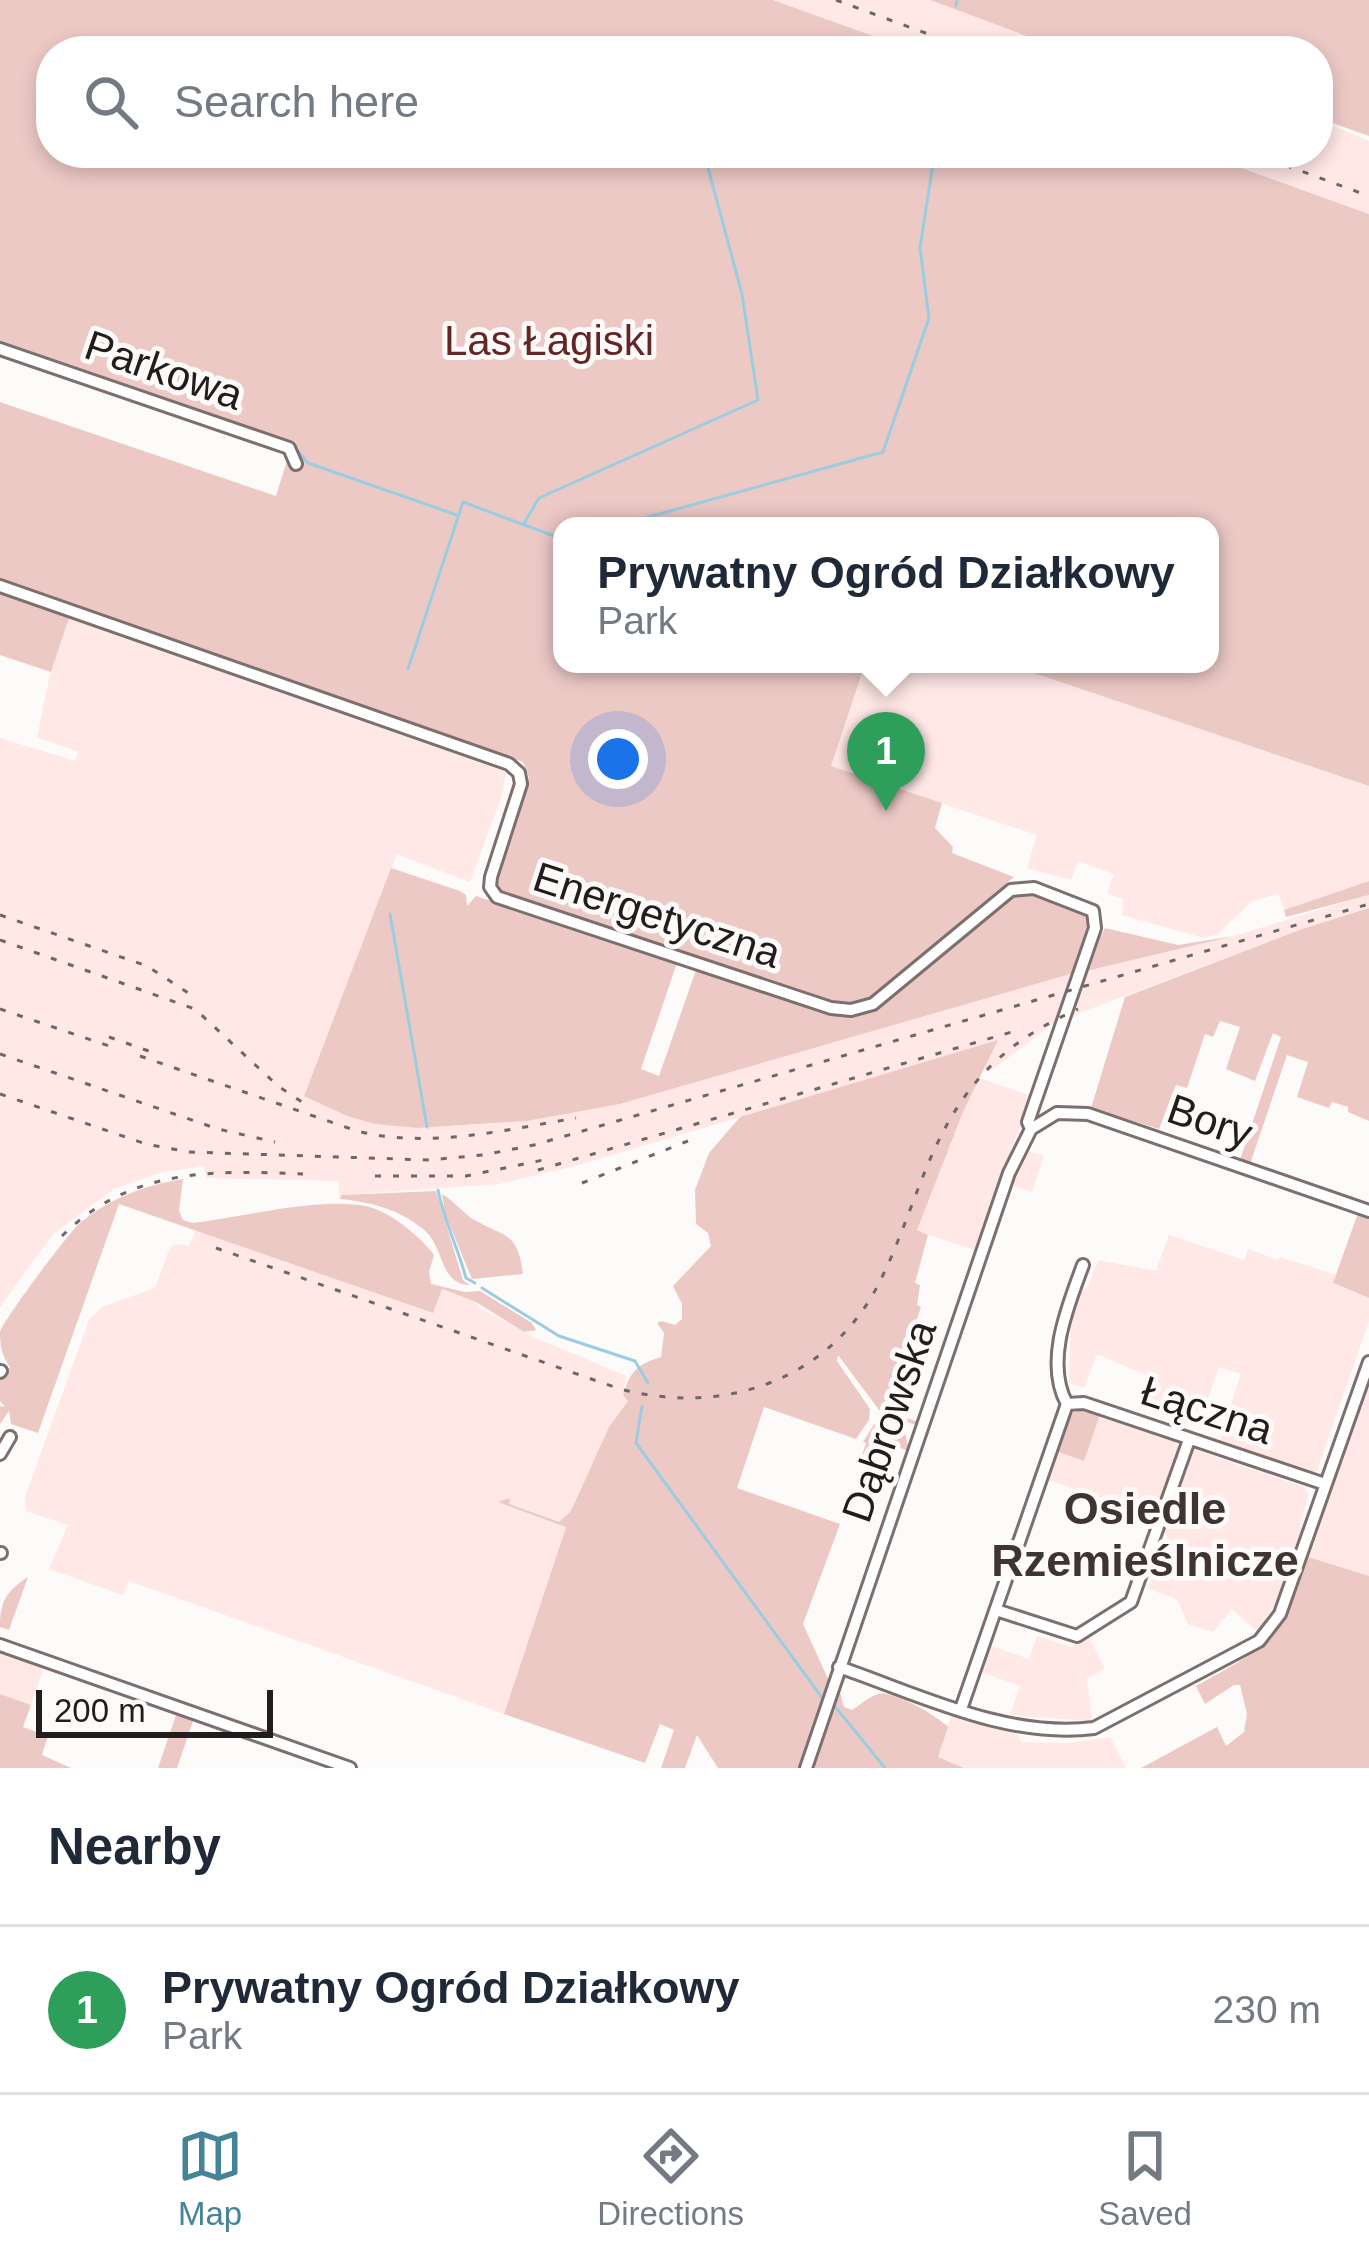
<!DOCTYPE html>
<meta charset="utf-8">
<style>
:root{--surface:#fff;--page:#f6f6f7;--text:#1f2937;--muted:#747a83;--line:#e0e1e3;--accent:#458399}
body{margin:0;font-family:Helvetica,sans-serif;background:var(--page);color:var(--text)}
.scale{position:absolute;left:36px;bottom:30px;width:237px;box-sizing:border-box;padding-left:12px;border:6px solid #221d1c;border-top:0;font-size:33px;line-height:42px;white-space:nowrap;color:#221d1c;-webkit-text-stroke:9px #fdfafa;paint-order:stroke}
.you{position:absolute;left:618px;top:759px;width:42px;height:42px;margin:-30px;border:9px solid #fff;border-radius:50%;background:#1a73e8;box-shadow:0 0 0 18px #1a73e833}
.badge{display:grid;place-items:center;width:78px;height:78px;border-radius:50%;background:var(--accent);color:#fff;font-size:39px;font-weight:700}
.pin{position:absolute;translate:-50% -99px;filter:drop-shadow(0 3px 6px #0008)}
.pin::after{content:'';position:absolute;top:63px;width:42px;height:36px;background:inherit;clip-path:polygon(0 0,100% 0,50% 100%)}
.popup{position:absolute;left:553px;top:517px;width:666px;height:156px;box-sizing:border-box;display:grid;place-content:center;border-radius:24px;background:var(--surface);filter:drop-shadow(0 3px 9px #0005);font-size:39px;white-space:nowrap;color:var(--muted)}
.popup b{font-size:45px;color:var(--text)}
.popup::after{content:'';position:absolute;left:50%;top:100%;margin-left:-24px;border:24px solid transparent;border-top-color:var(--surface)}
.list{margin:0;padding:0;list-style:none}
h2{display:flex;justify-content:space-between;align-items:center;height:156px;margin:0;padding:0 48px;font-size:51px}
h2 small{font-size:39px;font-weight:400;color:var(--muted)}
.list li{display:grid;grid-template-columns:78px 1fr auto;gap:36px;align-items:center;box-sizing:border-box;height:168px;padding:0 48px;border-top:3px solid var(--line)}
.list b{display:block;font-size:45px;white-space:nowrap}
.list p{margin:0;font-size:39px;white-space:nowrap;color:var(--muted)}
.list em{font-size:39px;font-style:normal;color:var(--muted)}
.icon{flex:none;width:66px;height:66px;fill:none;stroke:currentColor;stroke-width:2;stroke-linecap:round;stroke-linejoin:round}
.map{position:relative;flex:none;width:1369px;height:1768px;overflow:hidden}
.search{position:absolute;background:var(--surface);box-shadow:0 6px 18px #0003;left:36px;right:36px;top:36px;height:132px;display:flex;align-items:center;gap:30px;box-sizing:border-box;padding:0 42px;border-radius:48px;color:var(--muted);font-size:45px}
.sheet{height:324px;background:var(--surface)}
nav{display:flex;justify-content:space-around;align-items:center;box-sizing:border-box;height:168px;border-top:3px solid var(--line);background:var(--surface);font-size:33px;color:var(--muted)}
nav a{display:grid;justify-items:center;gap:6px}
nav .on{color:var(--accent)}
.map>svg:first-child{display:block}
</style>
<div class="map">
<svg width="1369" height="1768" viewBox="0 0 1369 1768">
<rect width="100%" height="100%" fill="#fdfafa"/>
<!-- built -->
<path fill="#ffe8e6" d="M 773,0 L 930,0 L 1067,51 L 915,51 Z
M 1318,119 L 1369,141 L 1369,214 L 1200,153 L 1318,153 Z
M 69,618 L 506,772 L 502,795 L 470,882 L 397,854 L 304,1095 L 347,1116 L 418,1128 L 527,1121 L 620,1104 L 1074,973 L 1058,1020 L 989,1072 L 984,1067 L 996,1041 L 575,1166 L 499,1184 L 339,1195 L 339,1181 L 206,1178 L 204,1166 L 159,1173 L 114,1189 L 53,1234 L 0,1307 L 0,738 L 75,761 L 78,752 L 37,737 L 51,670 Z
M 865,664 L 1007,664 L 1369,786 L 1369,881 L 1284,910 L 1278,893 L 1251,902 L 1218,934 L 1204,938 L 1122,915 L 1123,899 L 1107,893 L 1114,874 L 1078,861 L 1071,880 L 1027,868 L 1037,835 L 830,766 Z
M 1369,895 L 1369,908 L 1302,929 L 1066,1018 L 1082,972 L 1234,936 Z
M 980,1078 L 1031,1096 L 975,1250 L 916,1231 L 963,1112 Z
M 1022,1149 L 1044,1156 L 1032,1192 L 1009,1184 Z
M 196,1230 L 432,1313 L 441,1289 L 476,1302 L 479,1308 L 534,1337 L 626,1376 L 623,1394 L 628,1401 L 609,1427 L 566,1527 L 504,1714 L 129,1581 L 123,1595 L 49,1569 L 68,1525 L 26,1511 L 25,1497 L 89,1320 L 102,1307 L 155,1288 L 170,1247 L 177,1244 L 189,1246 Z
M 1169,1235 L 1244,1260 L 1248,1249 L 1278,1260 L 1280,1257 L 1336,1275 L 1333,1284 L 1369,1298 L 1369,1321 L 1317,1471 L 1309,1474 L 1219,1443 L 1241,1374 L 1219,1367 L 1198,1427 L 1141,1408 L 1151,1377 L 1097,1354 L 1084,1388 L 1069,1383 L 1071,1316 L 1081,1288 L 1087,1289 L 1098,1260 L 1156,1271 Z
M 1369,1378 L 1369,1576 L 1368,1579 L 1305,1556 Z
M 1099,1417 L 1175,1442 L 1179,1449 L 1155,1517 L 1049,1480 L 1057,1452 L 1084,1461 Z
M 1195,1450 L 1304,1487 L 1309,1495 L 1299,1527 L 1304,1528 L 1280,1596 L 1258,1632 L 1232,1609 L 1213,1632 L 1188,1624 L 1177,1599 L 1148,1589 L 1167,1536 L 1162,1531 L 1189,1453 Z
M 1037,1636 L 1071,1647 L 1089,1637 L 1105,1669 L 1087,1678 L 1092,1721 L 1010,1715 L 1020,1686 L 981,1672 L 991,1646 L 1029,1659 Z
M 0,1652 L 44,1667 L 31,1705 L 0,1694 Z
M 952,1714 L 1018,1735 L 1021,1742 L 1068,1743 L 1110,1737 L 1126,1768 L 964,1768 L 938,1757 Z"/>
<!-- green -->
<path fill="#edc9c6" d="M 0,0 L 773,0 L 915,51 L 51,51 L 51,153 L 1200,153 L 1369,214 L 1369,786 L 1007,664 L 1210,664 L 1210,526 L 562,526 L 562,664 L 865,664 L 831,766 L 942,803 L 935,828 L 953,847 L 952,853 L 1014,877 L 867,1000 L 837,1005 L 502,895 L 495,885 L 529,777 L 523,762 L 0,582 L 0,402 L 276,496 L 292,444 L 0,345 Z
M 930,0 L 1369,0 L 1369,136 L 1318,118 L 1318,51 L 1067,51 Z
M 0,592 L 69,618 L 51,672 L 0,655 Z
M 391,868 L 460,891 L 466,895 L 467,906 L 476,896 L 677,963 L 641,1069 L 659,1076 L 696,970 L 838,1013 L 858,1014 L 879,1005 L 1012,896 L 1031,894 L 1082,911 L 1087,915 L 1090,926 L 1074,973 L 620,1104 L 527,1121 L 418,1128 L 375,1124 L 347,1116 L 304,1096 Z
M 1369,881 L 1369,895 L 1286,917 L 1284,910 Z
M 1369,908 L 1369,1121 L 1348,1112 L 1348,1107 L 1332,1102 L 1329,1108 L 1297,1097 L 1308,1062 L 1287,1055 L 1250,1164 L 1240,1160 L 1281,1037 L 1273,1033 L 1255,1081 L 1226,1069 L 1240,1027 L 1220,1021 L 1213,1037 L 1205,1034 L 1187,1088 L 1176,1085 L 1159,1129 L 1091,1108 L 1125,997 L 1302,929 Z
M 1105,928 L 1178,945 L 1234,936 L 1082,972 Z
M 998,1040 L 963,1112 L 917,1230 L 928,1235 L 915,1283 L 920,1285 L 917,1305 L 921,1307 L 886,1411 L 918,1422 L 916,1425 L 882,1414 L 838,1355 L 837,1361 L 870,1409 L 869,1420 L 856,1439 L 764,1407 L 737,1488 L 840,1524 L 803,1624 L 829,1681 L 800,1768 L 718,1768 L 697,1735 L 685,1768 L 661,1768 L 674,1730 L 660,1724 L 645,1763 L 504,1714 L 566,1527 L 498,1502 L 510,1498 L 509,1504 L 559,1522 L 571,1511 L 609,1427 L 628,1401 L 623,1395 C 630,1372 637,1364 661,1357 L 664,1333 L 657,1323 L 661,1321 L 675,1325 L 682,1319 L 682,1304 L 673,1286 L 711,1246 L 708,1233 L 696,1224 L 695,1190 L 709,1153 L 740,1117 Z
M 183,1179 L 179,1210 L 183,1220 L 193,1223 C 245,1217 315,1197 365,1206 C 389,1210 421,1237 434,1255 L 429,1272 L 431,1284 L 465,1292 L 480,1291 L 532,1323 L 536,1330 L 524,1332 L 476,1302 L 442,1289 L 433,1313 L 119,1204 L 38,1433 L 11,1424 L 9,1411 L 0,1424 L 0,1406 L 5,1407 L 0,1401 L 0,1377 L 10,1367 C 2,1357 0,1345 0,1332 C 4,1319 67,1235 79,1224 C 108,1199 145,1185 183,1179 Z
M 436,1191 L 463,1280 L 470,1285 C 439,1285 445,1246 423,1229 C 398,1209 371,1202 340,1199 L 341,1195 Z
M 442,1194 C 453,1200 461,1211 473,1219 C 505,1238 518,1231 523,1274 L 472,1279 L 445,1214 Z
M 1358,1213 L 1369,1217 L 1369,1298 L 1333,1283 Z
M 1082,1410 L 1100,1415 L 1084,1461 L 1058,1452 L 1049,1480 L 1046,1479 L 1069,1414 Z
M 882,1422 L 905,1432 L 909,1451 L 883,1442 L 875,1466 L 860,1461 L 866,1443 L 863,1442 L 875,1423 Z
M 1308,1557 L 1369,1576 L 1369,1768 L 1141,1768 L 1217,1727 L 1226,1746 L 1244,1732 L 1247,1714 L 1240,1685 L 1234,1685 L 1205,1704 L 1196,1686 C 1272,1644 1279,1641 1308,1557 Z
M 28,1577 L 9,1630 L 0,1627 C 0,1602 6,1591 28,1577 Z
M 840,1692 L 844,1707 L 852,1710 C 860,1705 869,1697 878,1694 C 893,1690 937,1716 948,1727 L 938,1757 L 964,1768 L 814,1768 Z
M 0,1694 L 31,1705 L 23,1727 L 48,1736 L 42,1755 L 71,1768 L 0,1768 Z
M 176,1715 L 193,1721 L 177,1768 L 158,1768 Z"/>
<g fill="none" stroke-linecap="round" stroke-linejoin="round">
<!-- stream -->
<path stroke="#9bcde0" stroke-width="3" d="M 956,6 L 957,0
M 0,342 L 225,421
M 291,443 L 308,463 L 457,515
M 523,525 L 539,498 L 758,400 L 742,294 L 704,153
M 629,526 L 634,521 L 883,452 L 929,318 L 920,248 L 932,170 L 929,153
M 408,669 L 463,502 L 562,539
M 390,914 L 427,1127
M 438,1190 C 444,1221 458,1248 466,1278 L 475,1283
M 482,1288 L 559,1336 L 635,1361 L 648,1383
M 642,1406 L 636,1443 L 823,1699
M 833,1704 L 885,1768"/>
<!-- minor casing -->
<g stroke="#7c706f" stroke-width="16">
<path id="minor" d="M 0,349 L 289,448 L 296,464
M 0,586 L 509,764 L 519,773 L 521,784 L 491,877 L 490,887 L 497,897 L 831,1008 L 851,1010 L 873,1004 L 1011,890 L 1034,888 L 1093,911 L 1095,928 L 1028,1122 L 1031,1129 L 1009,1173 L 806,1768
M 1031,1129 L 1057,1113 L 1088,1114 L 1369,1211
M 0,1372 L 1,1371
M 1067,1404 L 1084,1403 L 1325,1484
M 0,1454 L 10,1437
M 0,1553 L 1,1553
M 996,1610 L 1077,1636 L 1131,1602 L 1189,1440
M 0,1645 L 350,1768
M 839,1667 C 920,1695 1007,1739 1094,1728 L 1259,1641 L 1280,1614 L 1369,1362
M 961,1709 L 1067,1404 C 1044,1362 1068,1306 1083,1265"/>
</g>
<!-- minor -->
<use href="#minor" stroke="#fff" stroke-width="10"/>
<!-- rail -->
<path stroke="#6d6868" stroke-width="3" stroke-dasharray="6 12" stroke-linecap="butt" d="M 836,0 L 974,51
M 1252,153 L 1369,196
M 0,915 L 147,966 L 196,998
M 0,940 L 195,1009 L 278,1086 L 305,1104
M 0,1009 L 115,1048
M 109,1037 L 160,1055
M 0,1054 L 218,1129 L 275,1142
M 140,1056 L 357,1131 C 428,1149 505,1130 576,1118
M 0,1094 L 146,1144 L 189,1152 L 429,1160 L 483,1155 L 534,1145 L 1369,904
M 538,1170 L 1022,1029
M 375,1176 L 466,1176 L 553,1158
M 582,1183 L 688,1141
M 62,1236 C 130,1168 213,1170 303,1174
M 216,1248 L 620,1389 C 726,1417 835,1379 883,1275 C 911,1217 926,1151 963,1099 C 993,1056 1031,1030 1078,1009"/>
</g>
<g text-anchor="middle" dominant-baseline="central" stroke-width="10" stroke-linejoin="round" paint-order="stroke">
<!-- park labels -->
<g font-size="42" fill="#632625" stroke="#fdfafa">
<text x="549" y="340">Las Łagiski</text>
</g>
<!-- street labels -->
<g font-size="42" fill="#221d1c" stroke="#fdfafa">
<text transform="translate(164 370) rotate(19)">Parkowa</text>
<text transform="translate(657 915) rotate(18)">Energetyczna</text>
<text transform="translate(1210 1121) rotate(19)">Bory</text>
<text transform="translate(1207 1410) rotate(18)">Łączna</text>
<text transform="translate(889 1421) rotate(-71)">Dąbrowska</text>
</g>
<!-- neighbourhood labels -->
<g font-size="45" font-weight="bold" fill="#3f3433" stroke="#fdfafa">
<text x="1145" y="1508">Osiedle<tspan x="1145" dy="52">Rzemieślnicze</tspan></text>
</g>
</g>
</svg>
<div class="scale">200 m</div>
<div class="you"></div>
<div class="pin badge" style="left:886px;top:811px;background:#2e9e5b">1</div>
<div class="popup"><b>Prywatny Ogród Działkowy</b>Park</div>
<div class="search"><svg class="icon" aria-label="search" viewBox="0 0 24 24"><circle cx="10" cy="10" r="6"/><path d="M15 15l6 6"/></svg>Search here</div>
</div>
<section class="sheet">
<h2>Nearby<small></small></h2>
<ul class="list">
<li><span class="badge" style="background:#2e9e5b">1</span><div><b>Prywatny Ogród Działkowy</b><p>Park</p></div><em>230 m</em></li>
</ul>
</section>
<nav>
<a class="on"><svg class="icon" aria-label="map" viewBox="0 0 24 24"><path d="M3 6l6-2 6 2 6-2v14l-6 2-6-2-6 2zM9 4v14M15 6v14"/></svg>Map</a>
<a><svg class="icon" aria-label="directions" viewBox="0 0 24 24"><path d="M12 3l9 9-9 9-9-9zM9 14v-3h6M13 9l2 2-2 2"/></svg>Directions</a>
<a><svg class="icon" aria-label="saved" viewBox="0 0 24 24"><path d="M7 4h10v16l-5-4-5 4z"/></svg>Saved</a>
</nav>
